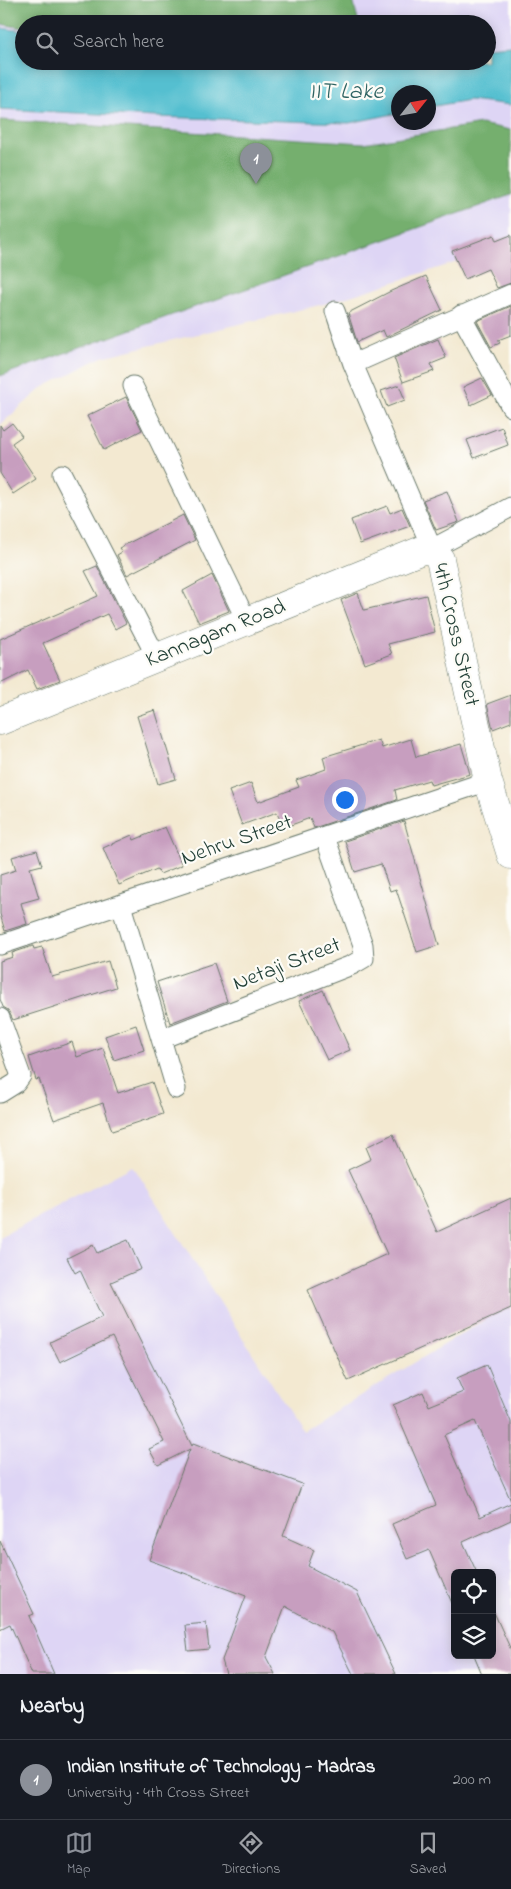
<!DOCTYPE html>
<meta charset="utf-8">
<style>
:root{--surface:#171b24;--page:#20242c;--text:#f1f3f6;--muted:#9ea1a6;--line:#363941;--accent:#8c9099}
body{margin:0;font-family:"Indie Flower",sans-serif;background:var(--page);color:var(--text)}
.controls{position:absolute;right:15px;bottom:15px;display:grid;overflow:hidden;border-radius:8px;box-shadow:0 2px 12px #0003}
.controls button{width:45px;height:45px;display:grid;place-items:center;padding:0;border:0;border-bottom:1px solid var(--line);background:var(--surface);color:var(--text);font:25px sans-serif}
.compass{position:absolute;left:391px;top:85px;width:45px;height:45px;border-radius:50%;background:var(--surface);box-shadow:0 2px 12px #0003;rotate:59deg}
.you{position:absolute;left:344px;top:799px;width:18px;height:18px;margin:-12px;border:4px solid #fff;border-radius:50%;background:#1a73e8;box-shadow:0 0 0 8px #1a73e833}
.badge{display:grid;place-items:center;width:32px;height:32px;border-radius:50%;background:var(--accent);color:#fff;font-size:16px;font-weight:700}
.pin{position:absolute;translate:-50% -41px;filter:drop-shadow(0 1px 2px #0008)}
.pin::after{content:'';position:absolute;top:26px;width:18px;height:15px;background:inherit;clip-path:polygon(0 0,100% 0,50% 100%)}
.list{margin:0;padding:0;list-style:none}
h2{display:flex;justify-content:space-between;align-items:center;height:65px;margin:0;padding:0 20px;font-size:21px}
h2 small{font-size:16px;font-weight:400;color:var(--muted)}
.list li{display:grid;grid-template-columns:32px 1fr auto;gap:15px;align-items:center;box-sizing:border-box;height:80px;padding:0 20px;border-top:1px solid var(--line)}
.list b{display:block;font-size:19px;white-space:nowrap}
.list p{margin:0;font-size:16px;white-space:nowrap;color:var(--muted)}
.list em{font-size:16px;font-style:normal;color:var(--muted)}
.icon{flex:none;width:28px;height:28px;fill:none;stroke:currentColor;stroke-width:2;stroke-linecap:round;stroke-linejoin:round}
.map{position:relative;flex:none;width:511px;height:1674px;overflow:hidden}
.search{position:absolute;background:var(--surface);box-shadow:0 2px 12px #0003;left:15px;right:15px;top:15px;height:55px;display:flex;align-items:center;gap:12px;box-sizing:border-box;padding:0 18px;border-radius:28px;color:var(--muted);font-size:19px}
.sheet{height:145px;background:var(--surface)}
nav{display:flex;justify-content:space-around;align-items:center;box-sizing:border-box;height:70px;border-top:1px solid var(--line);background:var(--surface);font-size:14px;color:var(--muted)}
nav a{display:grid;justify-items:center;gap:2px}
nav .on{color:var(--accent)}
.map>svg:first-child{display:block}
</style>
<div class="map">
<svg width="511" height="1674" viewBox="0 0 511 1674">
<rect width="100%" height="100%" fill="#fdfcf7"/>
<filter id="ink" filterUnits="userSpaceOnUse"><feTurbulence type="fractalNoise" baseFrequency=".02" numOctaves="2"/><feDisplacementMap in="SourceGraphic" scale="10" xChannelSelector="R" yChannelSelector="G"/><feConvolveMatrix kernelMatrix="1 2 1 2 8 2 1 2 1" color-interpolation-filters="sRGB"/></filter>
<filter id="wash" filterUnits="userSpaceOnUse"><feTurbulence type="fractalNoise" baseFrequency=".0096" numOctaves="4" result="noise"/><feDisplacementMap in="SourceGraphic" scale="20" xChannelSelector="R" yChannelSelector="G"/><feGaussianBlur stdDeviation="1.12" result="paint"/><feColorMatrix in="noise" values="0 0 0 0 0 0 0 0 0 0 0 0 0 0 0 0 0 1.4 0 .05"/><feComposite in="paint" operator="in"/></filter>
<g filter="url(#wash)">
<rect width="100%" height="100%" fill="#f3e9d1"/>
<!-- built -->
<path fill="#ded5f5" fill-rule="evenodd" d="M 0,0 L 511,0 L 511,245 L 328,303 L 102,357 L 42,388 L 0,425 ZM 24,24 L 487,24 L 487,61 L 24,61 ZM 398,92 L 428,92 L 428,122 L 398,122 Z
M 133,1166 L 302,1431 L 511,1304 L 511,1674 L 0,1674 L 0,1237 ZM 455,1573 L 492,1573 L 492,1655 L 455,1655 Z"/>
<!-- forest -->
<path fill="#74af6e" stroke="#4a7651" d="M 0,0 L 353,0 L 359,24 L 24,24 L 24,28 L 0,24 Z
M 0,120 L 364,143 L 481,124 L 511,130 L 511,195 L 0,376 Z"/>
<!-- water -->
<path fill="#54bfd0" stroke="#3a7e82" d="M 0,28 L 24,31 L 24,61 L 487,61 L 487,47 L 511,45 L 511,105 L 469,100 L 429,107 L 428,92 L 398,92 L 398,113 L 349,123 L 155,117 L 0,109 Z"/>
<g id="blocks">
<!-- building -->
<path fill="#c79ebf" d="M 494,235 L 496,241 L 511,235 L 511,283 L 497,288 L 488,269 L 465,279 L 452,251 Z
M 426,276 L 442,310 L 386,337 L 383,330 L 357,342 L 348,313 L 391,291 Z
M 511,306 L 511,335 L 498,340 L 500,343 L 491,347 L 477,321 Z
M 438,339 L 446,358 L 431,364 L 434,371 L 403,382 L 394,358 Z
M 482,378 L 492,395 L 471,405 L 463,387 Z
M 399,385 L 405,400 L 387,407 L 381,391 Z
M 126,397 L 142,430 L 104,450 L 87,416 Z
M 12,423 L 22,436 L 12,443 L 36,479 L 13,494 L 0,473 L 0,425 L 3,430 Z
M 502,427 L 508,445 L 474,458 L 467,440 Z
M 447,491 L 459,522 L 436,530 L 423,500 Z
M 387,506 L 390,513 L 402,508 L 410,526 L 360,544 L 351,520 Z
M 183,515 L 195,540 L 127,575 L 117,555 L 122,552 L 119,548 Z
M 97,566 L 126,623 L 115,629 L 107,614 L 43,643 L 60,680 L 37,689 L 28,670 L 0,684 L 0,639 L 98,596 L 85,571 Z
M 212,575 L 229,611 L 199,623 L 183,591 Z
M 358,593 L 364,610 L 426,595 L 435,632 L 388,644 L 392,654 L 365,664 L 341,600 Z
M 511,695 L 511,722 L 493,729 L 487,704 Z
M 155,710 L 176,779 L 158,784 L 137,716 Z
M 411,739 L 416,757 L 461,744 L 470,774 L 431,785 L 429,780 L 395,790 L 397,800 L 314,828 L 310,818 L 283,828 L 277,812 L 242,825 L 229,791 L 251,783 L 258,802 L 299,787 L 296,780 L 326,769 L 323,757 L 379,740 L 382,748 Z
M 404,821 L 439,945 L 417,952 L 396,889 L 390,891 L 381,864 L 355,872 L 345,841 Z
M 165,827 L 182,865 L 160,874 L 157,869 L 119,885 L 103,848 L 132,835 L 134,840 Z
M 37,850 L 42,865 L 30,868 L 39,898 L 21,903 L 27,924 L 5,931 L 0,914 L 0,875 L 16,870 L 12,857 Z
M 33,946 L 34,949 L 42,947 L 52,977 L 108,961 L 116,987 L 13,1020 L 8,1010 L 3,1007 L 0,999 L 0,961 L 13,957 L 12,953 Z
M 214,963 L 227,1001 L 170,1023 L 157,982 Z
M 323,990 L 350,1050 L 327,1060 L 299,1001 Z
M 136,1025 L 144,1050 L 114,1060 L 105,1036 Z
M 72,1042 L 77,1057 L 103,1048 L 118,1093 L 152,1082 L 163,1114 L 112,1131 L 103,1103 L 54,1120 L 39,1079 L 36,1080 L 29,1057 Z
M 393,1134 L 437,1232 L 511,1198 L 511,1308 L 348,1381 L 308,1290 L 387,1254 L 348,1170 L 371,1159 L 366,1147 Z
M 128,1240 L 141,1269 L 111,1282 L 192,1446 L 193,1443 L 302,1484 L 283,1536 L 314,1550 L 308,1566 L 357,1592 L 396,1674 L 353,1674 L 332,1632 L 285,1606 L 266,1657 L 275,1674 L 226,1674 L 222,1660 L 246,1596 L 149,1560 L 190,1449 L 158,1465 L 149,1449 L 164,1442 L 112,1337 L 60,1362 L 50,1342 L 102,1317 L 80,1270 L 75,1273 L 67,1258 L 93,1245 L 97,1253 Z
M 487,1365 L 511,1422 L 511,1501 L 475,1421 L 444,1435 L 480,1517 L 511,1503 L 511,1520 L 463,1542 L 477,1573 L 455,1573 L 455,1610 L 429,1550 L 407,1559 L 392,1524 L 436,1505 L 393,1405 L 423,1392 L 429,1406 L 463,1392 L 457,1378 Z
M 0,1541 L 34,1614 L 29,1616 L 54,1674 L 32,1674 L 10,1624 L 0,1629 Z
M 492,1608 L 511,1650 L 511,1674 L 482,1674 L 474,1655 L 492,1655 Z
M 206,1623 L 209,1649 L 188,1651 L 185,1625 Z"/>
</g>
</g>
<g filter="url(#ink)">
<use href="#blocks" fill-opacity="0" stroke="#69796b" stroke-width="1"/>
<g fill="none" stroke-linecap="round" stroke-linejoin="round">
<!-- street casing -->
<g stroke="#69796b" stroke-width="21">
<path id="street" d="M 335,311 L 353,364 L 432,549 L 511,507
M 461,315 L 511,407
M 353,364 L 511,294
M 133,386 L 247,622
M 62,474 L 157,658
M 121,905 L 176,1089
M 0,945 L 488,781
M 0,1018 L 21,1076 L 16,1083 L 0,1093
M 161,1039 L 352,965 L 364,958 L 363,945 L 325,837"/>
</g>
<!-- secondary casing -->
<g stroke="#69796b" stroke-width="29">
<path id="secondary" d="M 0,721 L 422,550 L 432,549 L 440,559 L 488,781 L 511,855"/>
</g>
<!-- street -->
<use href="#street" stroke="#fff" stroke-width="19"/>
<!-- secondary -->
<use href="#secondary" stroke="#fff" stroke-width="28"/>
</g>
</g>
<g text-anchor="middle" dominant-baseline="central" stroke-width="4.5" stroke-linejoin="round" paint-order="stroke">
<!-- street labels -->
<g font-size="22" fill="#1f3d34" stroke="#fdfcf7">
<text transform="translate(216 634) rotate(-22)">Kannagam Road</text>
<text transform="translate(455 635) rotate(77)">4th Cross Street</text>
<text transform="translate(237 841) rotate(-19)">Nehru Street</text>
<text transform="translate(287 965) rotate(-21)">Netaji Street</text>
</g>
<!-- water labels -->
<g font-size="24" font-style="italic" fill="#2f6463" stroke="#fdfcf7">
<text x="346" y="92">IIT Lake</text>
</g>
</g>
</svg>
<div class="controls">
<button><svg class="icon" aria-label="locate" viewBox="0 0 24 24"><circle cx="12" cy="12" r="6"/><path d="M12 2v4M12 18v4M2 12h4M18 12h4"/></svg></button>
<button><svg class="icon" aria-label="layers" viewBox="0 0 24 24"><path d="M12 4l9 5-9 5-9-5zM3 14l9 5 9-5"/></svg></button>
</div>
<svg class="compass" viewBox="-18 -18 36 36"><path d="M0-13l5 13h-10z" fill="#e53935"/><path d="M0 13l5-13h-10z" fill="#9ea1a6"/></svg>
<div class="you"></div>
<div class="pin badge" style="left:256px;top:184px">1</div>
<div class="search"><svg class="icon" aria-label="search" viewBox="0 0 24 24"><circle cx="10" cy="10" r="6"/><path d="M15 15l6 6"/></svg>Search here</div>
</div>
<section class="sheet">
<h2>Nearby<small></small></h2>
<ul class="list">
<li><span class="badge">1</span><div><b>Indian Institute of Technology - Madras</b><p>University · 4th Cross Street</p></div><em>200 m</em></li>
</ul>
</section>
<nav>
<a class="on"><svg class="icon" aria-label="map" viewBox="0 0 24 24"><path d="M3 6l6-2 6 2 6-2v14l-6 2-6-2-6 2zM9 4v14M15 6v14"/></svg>Map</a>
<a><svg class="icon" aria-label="directions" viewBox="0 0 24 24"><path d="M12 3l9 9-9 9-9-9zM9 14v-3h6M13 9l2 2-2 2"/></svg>Directions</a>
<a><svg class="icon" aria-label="saved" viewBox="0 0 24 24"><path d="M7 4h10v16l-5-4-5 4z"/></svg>Saved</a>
</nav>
